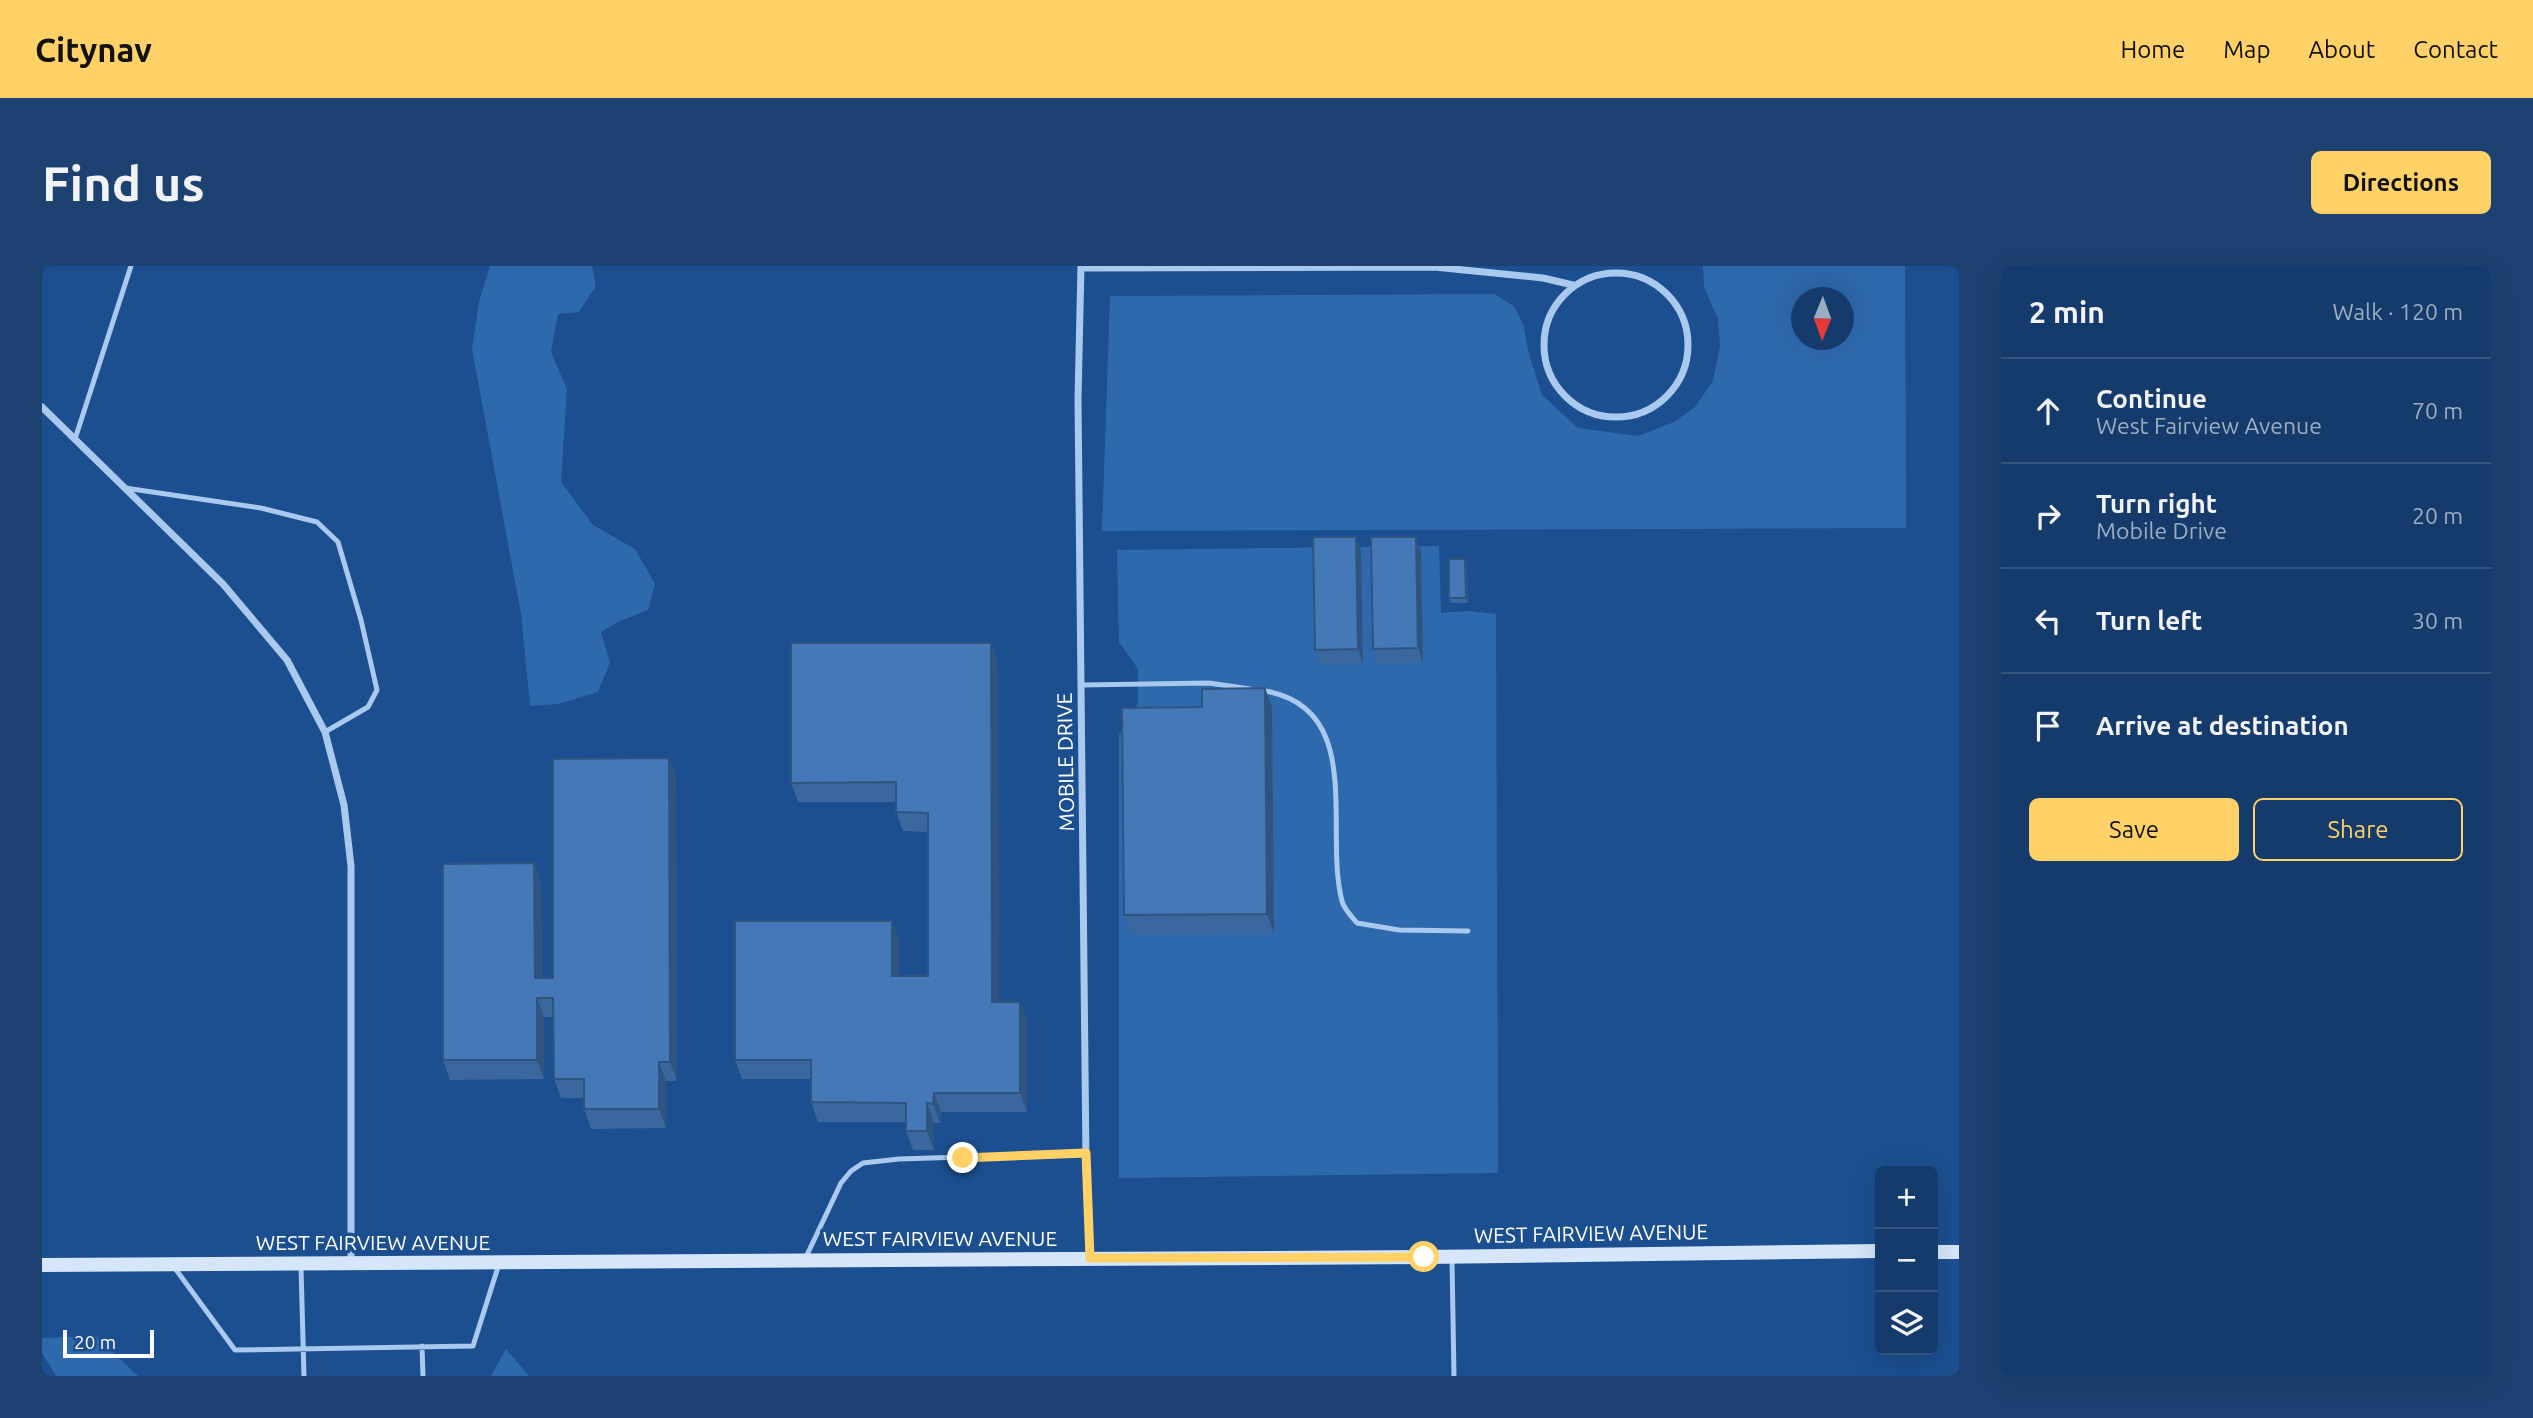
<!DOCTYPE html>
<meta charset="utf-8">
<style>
:root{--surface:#143b6b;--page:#1d4271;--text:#f1f3f6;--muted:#9dadc1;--line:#33557e;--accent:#ffd166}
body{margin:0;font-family:Ubuntu,sans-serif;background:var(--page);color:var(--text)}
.controls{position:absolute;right:21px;bottom:21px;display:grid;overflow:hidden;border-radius:10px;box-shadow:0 7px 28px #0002}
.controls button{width:63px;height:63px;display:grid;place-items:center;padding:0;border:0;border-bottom:2px solid var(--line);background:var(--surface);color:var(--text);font:35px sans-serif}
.compass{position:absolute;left:1749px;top:21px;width:63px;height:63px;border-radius:50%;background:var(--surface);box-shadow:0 7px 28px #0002;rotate:181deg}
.scale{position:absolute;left:21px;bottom:18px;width:91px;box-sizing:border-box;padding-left:7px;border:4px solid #fff;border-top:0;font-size:19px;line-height:24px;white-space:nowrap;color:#fff;-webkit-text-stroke:5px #1b4f8f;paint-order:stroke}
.stop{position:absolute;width:21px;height:21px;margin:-16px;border:5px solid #ffd166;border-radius:50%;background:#fff}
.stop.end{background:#ffd166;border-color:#fff;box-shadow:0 2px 7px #0008}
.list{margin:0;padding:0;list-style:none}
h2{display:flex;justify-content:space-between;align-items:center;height:91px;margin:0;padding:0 28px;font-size:30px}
h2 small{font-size:23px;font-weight:400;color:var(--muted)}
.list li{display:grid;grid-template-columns:46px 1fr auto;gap:21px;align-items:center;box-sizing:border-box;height:105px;padding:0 28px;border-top:2px solid var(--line)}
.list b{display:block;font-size:26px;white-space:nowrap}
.list p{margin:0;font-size:23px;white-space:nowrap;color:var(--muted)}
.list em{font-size:23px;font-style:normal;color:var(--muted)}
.actions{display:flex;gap:14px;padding:21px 28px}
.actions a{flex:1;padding:16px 0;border:2px solid var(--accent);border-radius:10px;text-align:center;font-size:24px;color:var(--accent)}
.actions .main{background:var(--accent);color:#111}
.icon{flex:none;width:38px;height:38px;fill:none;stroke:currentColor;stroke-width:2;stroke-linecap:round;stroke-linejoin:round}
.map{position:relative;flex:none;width:1917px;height:1110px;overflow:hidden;border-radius:10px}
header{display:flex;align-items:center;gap:42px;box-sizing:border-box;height:98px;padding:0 35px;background:var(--accent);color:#111}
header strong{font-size:33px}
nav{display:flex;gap:38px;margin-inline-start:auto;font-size:24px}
.intro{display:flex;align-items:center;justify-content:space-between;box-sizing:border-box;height:168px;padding:0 42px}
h1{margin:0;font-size:49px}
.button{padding:18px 32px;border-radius:10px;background:var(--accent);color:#111;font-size:24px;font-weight:700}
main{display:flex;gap:42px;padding:0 42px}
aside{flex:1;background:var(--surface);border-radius:10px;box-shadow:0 7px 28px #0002}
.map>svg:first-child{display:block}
</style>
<header>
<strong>Citynav</strong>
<nav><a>Home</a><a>Map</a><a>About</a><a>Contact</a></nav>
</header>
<div class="intro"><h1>Find us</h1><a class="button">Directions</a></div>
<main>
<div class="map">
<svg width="1917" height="1110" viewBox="0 0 1917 1110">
<rect width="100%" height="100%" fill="#1b4f8f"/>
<!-- green -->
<path fill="#2e69ad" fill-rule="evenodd" d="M 448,0 L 550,0 L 554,20 L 537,46 L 516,48 L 509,86 L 525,123 L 519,216 L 551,259 L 593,283 L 613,318 L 606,344 L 578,355 L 559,366 L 568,397 L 556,426 L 516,438 L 488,440 L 479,348 L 430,83 L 437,36 Z
M 1661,0 L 1863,0 L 1864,262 L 1060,265 L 1068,30 L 1452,28 L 1472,40 L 1482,60 L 1486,85 L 1500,129 L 1536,162 L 1596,170 L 1632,156 L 1653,141 L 1671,115 L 1678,80 L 1676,53 L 1662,21 ZM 1759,32 L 1801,32 L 1801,74 L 1759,74 Z
M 1397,280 L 1399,347 L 1427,345 L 1454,348 L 1456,907 L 1077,912 L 1077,469 L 1096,437 L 1096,403 L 1077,376 L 1075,284 Z
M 54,1070 L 96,1110 L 14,1110 L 0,1087 L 0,1072 Z
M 464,1083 L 487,1110 L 488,1110 L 449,1110 Z"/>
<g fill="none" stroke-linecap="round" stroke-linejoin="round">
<!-- lane -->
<path stroke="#a9c9ee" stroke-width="5" d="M 33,173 L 89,0
M 83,222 L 219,242 L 275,256 L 296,276 L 319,354 L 335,424 L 326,441 L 283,466
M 1040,419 L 1167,417 L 1208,423
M 1217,424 C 1326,438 1281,563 1300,635 C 1302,643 1310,651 1315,657 L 1357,664 L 1426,665
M 764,991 L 799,917 L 809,905 L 821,897 L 857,893 L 1044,887
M 1410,994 L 1412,1110
M 132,1001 L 193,1084 L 431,1080 L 457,998
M 259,1001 L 262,1110
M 380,1080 L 381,1110"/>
<!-- street -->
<path stroke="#a9c9ee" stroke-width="7" d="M 1039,0 L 1036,133 L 1044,896 L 1048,992
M 1039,2 L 1392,1 L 1501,12 L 1531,19
M1502 79a72 72 0 1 1 144 0a72 72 0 1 1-144 0Z
M 0,141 L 181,318 L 245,394 L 283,466 L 302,539 L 309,600 L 309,997"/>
<!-- secondary -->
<path stroke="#d6e6fa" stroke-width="14" d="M 1891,986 L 1917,986
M 0,999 L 1382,991 L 1838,985"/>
</g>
<!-- wall -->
<path fill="#3a679d" d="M 1374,271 L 1379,285 L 1381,397 L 1336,398 L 1331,383 Z
M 1319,285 L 1321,398 L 1279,399 L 1273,384 Z
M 1425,298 L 1426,337 L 1409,337 L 1407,332 Z
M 949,377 L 956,396 L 957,736 L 978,736 L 985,755 L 985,846 L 899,846 L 898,857 L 892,857 L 892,884 L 871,884 L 864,865 L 864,856 L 776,856 L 769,836 L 769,813 L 700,813 L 693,794 L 857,674 L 857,710 L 886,710 L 886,566 L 861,565 L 854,546 L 854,536 L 756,536 L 749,517 Z
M 1223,422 L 1230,441 L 1232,667 L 1089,668 L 1082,649 L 1160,441 Z
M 627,492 L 634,512 L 635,815 L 624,815 L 624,862 L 549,863 L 542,843 L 542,832 L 519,832 L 512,813 L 512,751 L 502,751 L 502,813 L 408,814 L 401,794 L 492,597 L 499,617 L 500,712 L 511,712 Z"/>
<!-- shaded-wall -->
<path fill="#305480" d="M 1314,271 L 1319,285 L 1321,398 L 1316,383 Z
M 1374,271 L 1379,285 L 1381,397 L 1376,382 Z
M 1423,293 L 1425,298 L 1426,337 L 1424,332 Z
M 949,377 L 956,396 L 957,755 L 950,736 Z
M 1223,422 L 1230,441 L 1232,667 L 1225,648 Z
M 627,492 L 634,512 L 635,815 L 628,796 Z
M 492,597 L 499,617 L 500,731 L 493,712 Z
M 850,655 L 857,674 L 857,729 L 850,710 Z
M 495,732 L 502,751 L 502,813 L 495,794 Z
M 978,736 L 985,755 L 985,846 L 978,827 Z
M 617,796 L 624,815 L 624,862 L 617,843 Z
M 892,827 L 899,846 L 898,857 L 891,838 Z
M 885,837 L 892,857 L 892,884 L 885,865 Z"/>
<!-- building -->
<path fill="#4478b7" stroke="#305480" stroke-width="2" d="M 1271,271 L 1314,271 L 1316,383 L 1273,384 Z
M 1329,271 L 1374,271 L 1376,382 L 1331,383 Z
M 1407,293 L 1423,293 L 1424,332 L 1407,332 Z
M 749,377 L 949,377 L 950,736 L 978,736 L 978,827 L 892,827 L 891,838 L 885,837 L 885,865 L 864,865 L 864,837 L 769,836 L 769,794 L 693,794 L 693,655 L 850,655 L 850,710 L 886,710 L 886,547 L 854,546 L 854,516 L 749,517 Z
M 1223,422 L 1225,648 L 1082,649 L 1080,442 L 1160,441 L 1160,423 Z
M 627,492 L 628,796 L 617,796 L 617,843 L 542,843 L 542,813 L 512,813 L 511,732 L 495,732 L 495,794 L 401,794 L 401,598 L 492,597 L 493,712 L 511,712 L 511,493 Z"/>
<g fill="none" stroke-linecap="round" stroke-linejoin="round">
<!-- route -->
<path stroke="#ffd166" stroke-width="9" d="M 921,892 L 1044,887 L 1048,992 L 1382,991"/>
</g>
<g text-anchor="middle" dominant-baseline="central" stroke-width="7" stroke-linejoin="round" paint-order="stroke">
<!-- street labels -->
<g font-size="21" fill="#fff" stroke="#1b4f8f">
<text transform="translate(1023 496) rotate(-91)">MOBILE DRIVE</text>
<text transform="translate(1549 967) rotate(-1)">WEST FAIRVIEW AVENUE</text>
<text x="898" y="972">WEST FAIRVIEW AVENUE</text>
<text x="331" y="976">WEST FAIRVIEW AVENUE</text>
</g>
</g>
</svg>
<div class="controls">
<button>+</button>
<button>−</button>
<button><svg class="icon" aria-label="layers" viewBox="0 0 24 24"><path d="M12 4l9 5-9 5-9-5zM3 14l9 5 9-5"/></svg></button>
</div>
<svg class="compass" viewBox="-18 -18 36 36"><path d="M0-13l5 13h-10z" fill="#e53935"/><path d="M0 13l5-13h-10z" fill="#9dadc1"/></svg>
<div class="scale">20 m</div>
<div class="stop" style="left:1382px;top:991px"></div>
<div class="stop end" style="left:921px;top:892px"></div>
</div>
<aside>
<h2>2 min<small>Walk · 120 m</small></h2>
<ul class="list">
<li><svg class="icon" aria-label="ahead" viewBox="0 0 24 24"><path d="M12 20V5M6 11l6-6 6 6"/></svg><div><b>Continue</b><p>West Fairview Avenue</p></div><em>70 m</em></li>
<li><svg class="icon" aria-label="right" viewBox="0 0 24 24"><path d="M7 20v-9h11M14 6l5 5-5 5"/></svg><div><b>Turn right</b><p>Mobile Drive</p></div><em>20 m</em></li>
<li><svg class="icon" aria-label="left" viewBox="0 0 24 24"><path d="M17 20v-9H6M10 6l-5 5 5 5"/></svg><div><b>Turn left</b></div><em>30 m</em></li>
<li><svg class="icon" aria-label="arrive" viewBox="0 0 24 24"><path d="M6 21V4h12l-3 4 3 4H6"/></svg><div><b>Arrive at destination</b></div></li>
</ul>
<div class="actions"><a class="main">Save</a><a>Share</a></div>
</aside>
</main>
